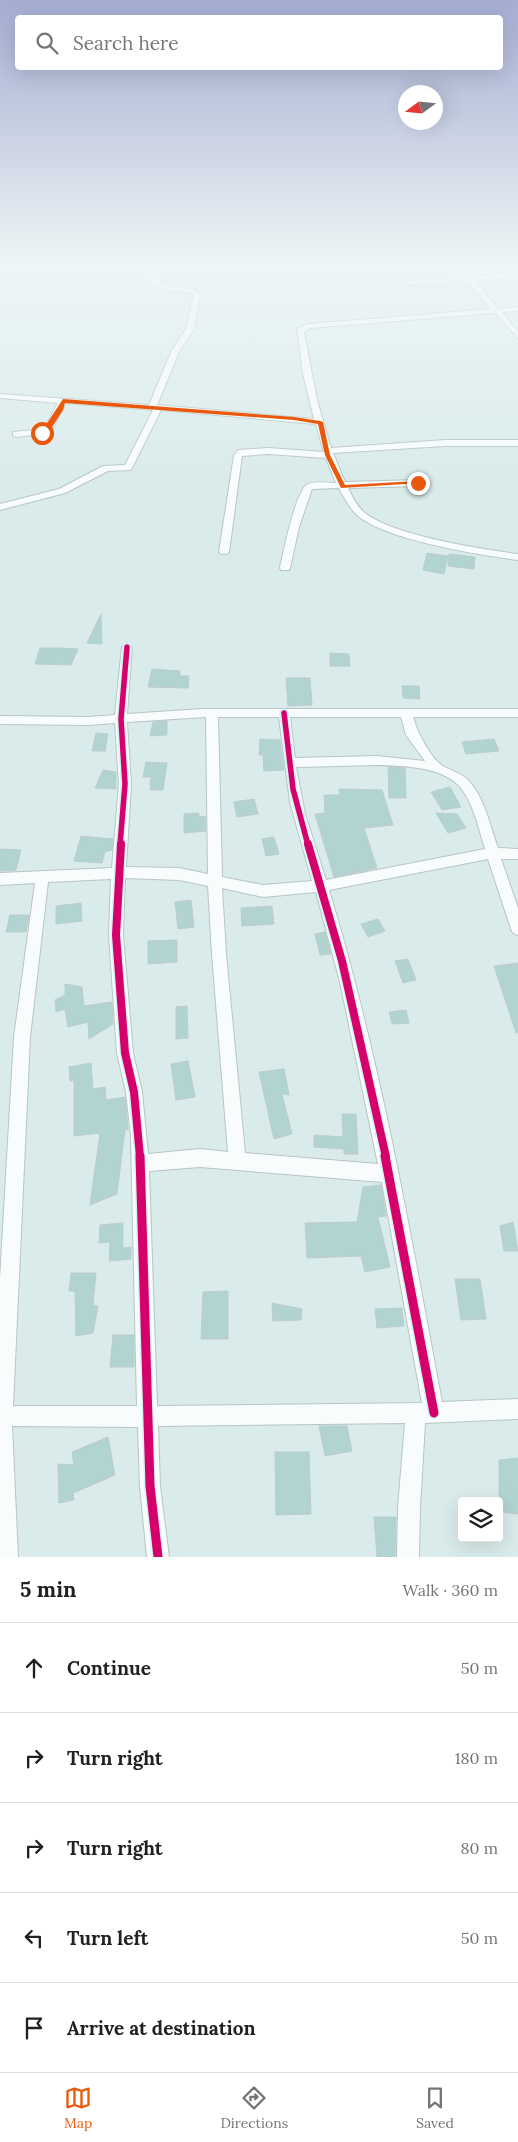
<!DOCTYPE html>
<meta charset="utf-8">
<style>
:root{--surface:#fff;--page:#f6f6f6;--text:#202124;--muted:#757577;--line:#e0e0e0;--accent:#ea580c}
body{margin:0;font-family:Lora,serif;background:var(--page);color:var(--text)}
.controls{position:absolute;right:15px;bottom:15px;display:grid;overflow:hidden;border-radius:5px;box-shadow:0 5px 20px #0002}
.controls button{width:45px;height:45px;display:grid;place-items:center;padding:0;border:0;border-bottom:1px solid var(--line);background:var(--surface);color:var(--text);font:25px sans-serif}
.compass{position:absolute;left:398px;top:85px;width:45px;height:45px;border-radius:50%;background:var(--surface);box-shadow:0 5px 20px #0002;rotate:255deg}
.stop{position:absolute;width:15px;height:15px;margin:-11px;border:4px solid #ea580c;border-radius:50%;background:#fff}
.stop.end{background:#ea580c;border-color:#fff;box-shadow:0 1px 5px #0008}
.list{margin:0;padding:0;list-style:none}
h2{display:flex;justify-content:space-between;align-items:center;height:65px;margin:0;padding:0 20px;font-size:21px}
h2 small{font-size:16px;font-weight:400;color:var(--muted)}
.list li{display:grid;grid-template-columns:32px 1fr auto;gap:15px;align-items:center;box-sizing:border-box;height:90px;padding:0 20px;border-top:1px solid var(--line)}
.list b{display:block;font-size:19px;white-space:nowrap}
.list em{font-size:16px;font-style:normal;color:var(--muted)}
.icon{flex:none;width:28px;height:28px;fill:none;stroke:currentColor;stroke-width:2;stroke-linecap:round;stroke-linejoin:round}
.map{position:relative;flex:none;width:518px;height:1557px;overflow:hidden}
.search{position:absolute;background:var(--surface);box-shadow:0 5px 20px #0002;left:15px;right:15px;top:15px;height:55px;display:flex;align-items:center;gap:12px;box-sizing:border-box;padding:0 18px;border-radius:5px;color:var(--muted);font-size:19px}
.sheet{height:515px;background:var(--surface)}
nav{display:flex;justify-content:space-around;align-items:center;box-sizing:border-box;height:70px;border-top:1px solid var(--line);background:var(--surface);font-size:14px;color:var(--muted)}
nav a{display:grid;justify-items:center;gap:2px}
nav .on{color:var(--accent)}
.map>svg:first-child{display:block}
</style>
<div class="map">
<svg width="518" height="1557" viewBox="0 0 518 1557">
<rect width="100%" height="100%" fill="#daebeb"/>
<!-- building -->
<path fill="#b1d3d2" stroke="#becccc" d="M 427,553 L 448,556 L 444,574 L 423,570 Z
M 449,554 L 475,557 L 474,569 L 448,566 Z
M 101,614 L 102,644 L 87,643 Z
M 40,648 L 61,648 L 78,649 L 71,665 L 35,664 Z
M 330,653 L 349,654 L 350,666 L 330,666 Z
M 152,669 L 180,671 L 180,676 L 189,676 L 188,688 L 148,687 Z
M 286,678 L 310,678 L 312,705 L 288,706 Z
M 402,686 L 419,686 L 420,699 L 403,698 Z
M 167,721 L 167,735 L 150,736 L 153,722 Z
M 96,733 L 108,734 L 105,751 L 92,751 Z
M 260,739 L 280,740 L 284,770 L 264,771 L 263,755 L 259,755 Z
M 494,739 L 499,751 L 466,754 L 462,742 Z
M 146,762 L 167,763 L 163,790 L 150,790 L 151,777 L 143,777 Z
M 388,767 L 405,768 L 406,798 L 389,798 Z
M 103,770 L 116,772 L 116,789 L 95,788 Z
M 450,787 L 461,807 L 442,810 L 431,792 Z
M 339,789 L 382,790 L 393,825 L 364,828 L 377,868 L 334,877 L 315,814 L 325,813 L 324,795 L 340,795 Z
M 254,799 L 258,814 L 237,817 L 234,802 Z
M 199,813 L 199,817 L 205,816 L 206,831 L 184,833 L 184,814 Z
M 436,813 L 457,814 L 466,828 L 448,833 Z
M 81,836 L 113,839 L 112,850 L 105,852 L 102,863 L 74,861 Z
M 274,837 L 279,854 L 266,856 L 262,839 Z
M 0,849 L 21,850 L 16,870 L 0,871 Z
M 191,900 L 194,927 L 178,929 L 175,902 Z
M 81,903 L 82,921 L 56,924 L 56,906 Z
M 272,906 L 274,924 L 242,926 L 241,908 Z
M 10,915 L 29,915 L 26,932 L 6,932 Z
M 378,919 L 385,931 L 368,937 L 361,924 Z
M 325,932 L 331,954 L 320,955 L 315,934 Z
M 177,940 L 177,962 L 148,964 L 148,941 Z
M 408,959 L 416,980 L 403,983 L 395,961 Z
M 518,963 L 518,1032 L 516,1033 L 494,966 Z
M 65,984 L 82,987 L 84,1006 L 112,1002 L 113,1024 L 89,1039 L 88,1022 L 68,1027 L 65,1009 L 56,1012 L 55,1000 L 65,995 Z
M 187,1006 L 188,1038 L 176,1039 L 176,1007 Z
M 406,1010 L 409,1023 L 392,1024 L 389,1012 Z
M 188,1061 L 195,1097 L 176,1100 L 171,1064 Z
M 91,1063 L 93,1089 L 105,1087 L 106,1100 L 125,1097 L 128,1129 L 125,1130 L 117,1194 L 90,1205 L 100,1133 L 74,1136 L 74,1080 L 70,1081 L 69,1067 Z
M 284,1069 L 289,1095 L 282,1094 L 292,1134 L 274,1139 L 259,1072 Z
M 342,1114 L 356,1114 L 358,1154 L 344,1154 L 344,1149 L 314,1147 L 314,1135 L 343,1137 Z
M 381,1185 L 386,1216 L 378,1217 L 390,1267 L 365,1272 L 361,1256 L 307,1258 L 305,1223 L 357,1222 L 363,1187 Z
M 513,1222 L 518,1251 L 504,1251 L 500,1226 Z
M 123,1223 L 123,1248 L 131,1247 L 131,1259 L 109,1261 L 110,1242 L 99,1243 L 100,1225 Z
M 71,1273 L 96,1273 L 93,1305 L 98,1306 L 93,1333 L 76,1336 L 75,1291 L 69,1291 Z
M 455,1279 L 480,1279 L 486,1319 L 461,1320 Z
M 228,1291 L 228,1339 L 201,1339 L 203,1292 Z
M 272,1303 L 302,1309 L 301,1320 L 273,1321 Z
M 402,1308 L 404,1326 L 377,1328 L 375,1309 Z
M 113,1335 L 134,1335 L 134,1367 L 110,1367 Z
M 319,1426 L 347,1426 L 352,1451 L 325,1456 Z
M 108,1437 L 115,1475 L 73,1493 L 74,1500 L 59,1503 L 58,1464 L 74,1465 L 72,1452 Z
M 275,1452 L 309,1452 L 311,1514 L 276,1515 Z
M 518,1458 L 518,1514 L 499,1512 L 499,1460 Z
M 374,1517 L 396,1517 L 395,1557 L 377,1557 Z"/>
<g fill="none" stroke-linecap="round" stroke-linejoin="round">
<!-- minor casing -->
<g stroke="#b7c5c4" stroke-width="2">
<path id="minor" d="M 452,262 L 458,262 L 471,276 L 518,273 L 518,277 L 474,280 L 498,309 L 518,307 L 518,311 L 502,312 L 518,332 L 518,338 L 495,313 L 310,328 L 304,332 L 317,400 L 331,448 L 445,440 L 518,440 L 518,446 L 445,446 L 333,453 L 345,482 L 418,480 L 422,483 L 418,486 L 348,488 C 352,496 357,507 365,513 C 395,536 480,549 518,554 L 518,560 C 480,555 386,540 358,516 C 350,509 344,498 339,488 L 312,489 L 299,527 L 290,568 L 289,570 L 281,570 L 280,568 C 283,554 296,488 308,484 C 316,481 328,483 336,483 L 326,458 L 268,454 L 242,456 L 229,552 L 227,554 L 221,554 L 219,552 L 234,455 L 238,450 L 268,448 L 324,452 L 316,424 L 161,410 L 131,470 L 108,471 L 65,493 L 0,510 L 0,504 L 59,489 L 103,466 L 125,465 L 153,410 L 66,403 L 50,433 L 16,437 L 13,436 L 13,432 L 44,429 L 58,403 L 0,398 L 0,394 L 149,405 L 172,350 L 186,329 L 194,294 L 159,288 L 136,267 L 136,265 C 146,265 156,278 163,285 L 194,289 L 200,294 L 194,329 L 180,350 L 157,405 L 314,419 L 303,374 L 297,329 L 308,324 L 491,309 L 467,281 L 406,285 L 403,283 L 406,281 L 464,277 Z
M 127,643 L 132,647 L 127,714 L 202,709 L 518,709 L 518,717 L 413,717 C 417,731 430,758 443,766 C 451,771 462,773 469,781 C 485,799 490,826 498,848 L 518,849 L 518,859 L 501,859 L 518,908 L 518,935 L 513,933 L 511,929 L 488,859 L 329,890 C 380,1057 410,1231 442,1402 L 518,1399 L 518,1419 L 425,1423 L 420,1507 L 419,1557 L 397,1557 L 398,1507 L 405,1423 L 158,1426 L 160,1486 L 169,1557 L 147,1557 L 140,1486 L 138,1427 L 12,1426 L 18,1557 L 0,1557 L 0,1279 L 14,1037 L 35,883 L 0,885 L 0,873 L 112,868 L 119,784 L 115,723 L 89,725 L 0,724 L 0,716 L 89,717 L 115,715 L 122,647 ZM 206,717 L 208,874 L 179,868 L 126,867 L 131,784 L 127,722 ZM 218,717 L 279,717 L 290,802 L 312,881 L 263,885 L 222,877 ZM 290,717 L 401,717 L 406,735 L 425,761 L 377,756 L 295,758 ZM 377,765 C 403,766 443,766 461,788 C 474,805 479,830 485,849 L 326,880 L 305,814 L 296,767 ZM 125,878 L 179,880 L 208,886 L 212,954 L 228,1152 L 200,1149 L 148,1154 L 142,1092 L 133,1053 L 123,935 ZM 111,879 L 109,935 L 117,1053 L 126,1092 L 131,1137 L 137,1406 L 13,1406 L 30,1037 L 48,882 ZM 222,888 L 263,897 L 316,892 L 340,982 L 378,1164 L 245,1153 L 226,954 ZM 200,1167 L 382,1182 L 422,1403 L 157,1406 L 149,1171 Z"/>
</g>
<!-- minor -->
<use href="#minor" fill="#f9fcfc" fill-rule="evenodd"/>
<!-- cycleway-far2 casing -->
<g stroke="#d2f3f1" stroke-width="9">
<path id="cycleway-far2" d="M 284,713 L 293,789 L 308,845
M 120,845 L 125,784 L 121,719 L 127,647"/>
</g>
<!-- cycleway-far1 casing -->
<g stroke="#d2f3f1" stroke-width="11">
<path id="cycleway-far1" d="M 121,844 L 116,935 L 125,1053 L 134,1092 L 140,1157
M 308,844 L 342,961 L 386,1157"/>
</g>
<!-- cycleway casing -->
<g stroke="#d2f3f1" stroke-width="12">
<path id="cycleway" d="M 140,1156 L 150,1486 L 158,1557
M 385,1156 L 434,1413"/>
</g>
<!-- cycleway-far2 -->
<use href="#cycleway-far2" stroke="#d6006c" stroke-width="5.5"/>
<!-- cycleway-far1 -->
<use href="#cycleway-far1" stroke="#d6006c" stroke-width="8"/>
<!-- cycleway -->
<use href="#cycleway" stroke="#d6006c" stroke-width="9"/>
</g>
<!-- sky -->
<linearGradient id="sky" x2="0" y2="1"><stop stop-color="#a4acd1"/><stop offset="0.55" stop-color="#eef6f6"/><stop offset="1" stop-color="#eef6f6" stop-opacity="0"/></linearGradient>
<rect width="518" height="480" fill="url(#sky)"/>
<!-- route -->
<path fill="#ea580c" d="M 63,399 L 294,417 L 320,421 L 323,422 L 330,455 L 345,485 L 418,481 L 421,483 L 341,488 L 325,455 L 318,424 L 294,420 L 65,403 L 63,410 L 49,432 L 40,434 Z"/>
</svg>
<div class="controls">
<button><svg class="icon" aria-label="layers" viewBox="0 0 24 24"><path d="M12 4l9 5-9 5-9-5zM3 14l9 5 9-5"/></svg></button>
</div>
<svg class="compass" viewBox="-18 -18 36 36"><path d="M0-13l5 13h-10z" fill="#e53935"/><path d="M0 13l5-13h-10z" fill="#757577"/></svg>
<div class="stop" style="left:42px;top:433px"></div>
<div class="stop end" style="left:418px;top:483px"></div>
<div class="search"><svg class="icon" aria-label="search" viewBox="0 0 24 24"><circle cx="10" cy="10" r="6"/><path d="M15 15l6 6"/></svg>Search here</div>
</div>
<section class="sheet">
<h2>5 min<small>Walk · 360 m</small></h2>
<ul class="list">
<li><svg class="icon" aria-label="ahead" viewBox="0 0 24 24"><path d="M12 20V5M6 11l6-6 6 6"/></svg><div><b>Continue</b></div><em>50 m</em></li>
<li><svg class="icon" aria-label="right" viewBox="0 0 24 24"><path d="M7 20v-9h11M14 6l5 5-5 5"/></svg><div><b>Turn right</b></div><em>180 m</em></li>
<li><svg class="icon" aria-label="right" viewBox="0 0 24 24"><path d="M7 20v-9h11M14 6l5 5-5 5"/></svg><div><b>Turn right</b></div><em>80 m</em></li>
<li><svg class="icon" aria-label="left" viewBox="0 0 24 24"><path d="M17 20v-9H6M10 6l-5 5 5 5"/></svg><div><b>Turn left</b></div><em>50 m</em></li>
<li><svg class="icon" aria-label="arrive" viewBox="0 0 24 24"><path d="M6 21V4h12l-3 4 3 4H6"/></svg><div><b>Arrive at destination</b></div></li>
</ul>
</section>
<nav>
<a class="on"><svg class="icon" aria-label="map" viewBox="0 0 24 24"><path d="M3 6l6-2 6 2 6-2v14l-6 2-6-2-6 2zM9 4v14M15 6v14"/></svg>Map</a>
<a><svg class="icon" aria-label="directions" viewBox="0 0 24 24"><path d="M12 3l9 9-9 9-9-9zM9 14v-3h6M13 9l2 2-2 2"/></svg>Directions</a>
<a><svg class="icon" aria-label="saved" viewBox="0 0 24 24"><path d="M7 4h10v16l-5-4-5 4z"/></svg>Saved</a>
</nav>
